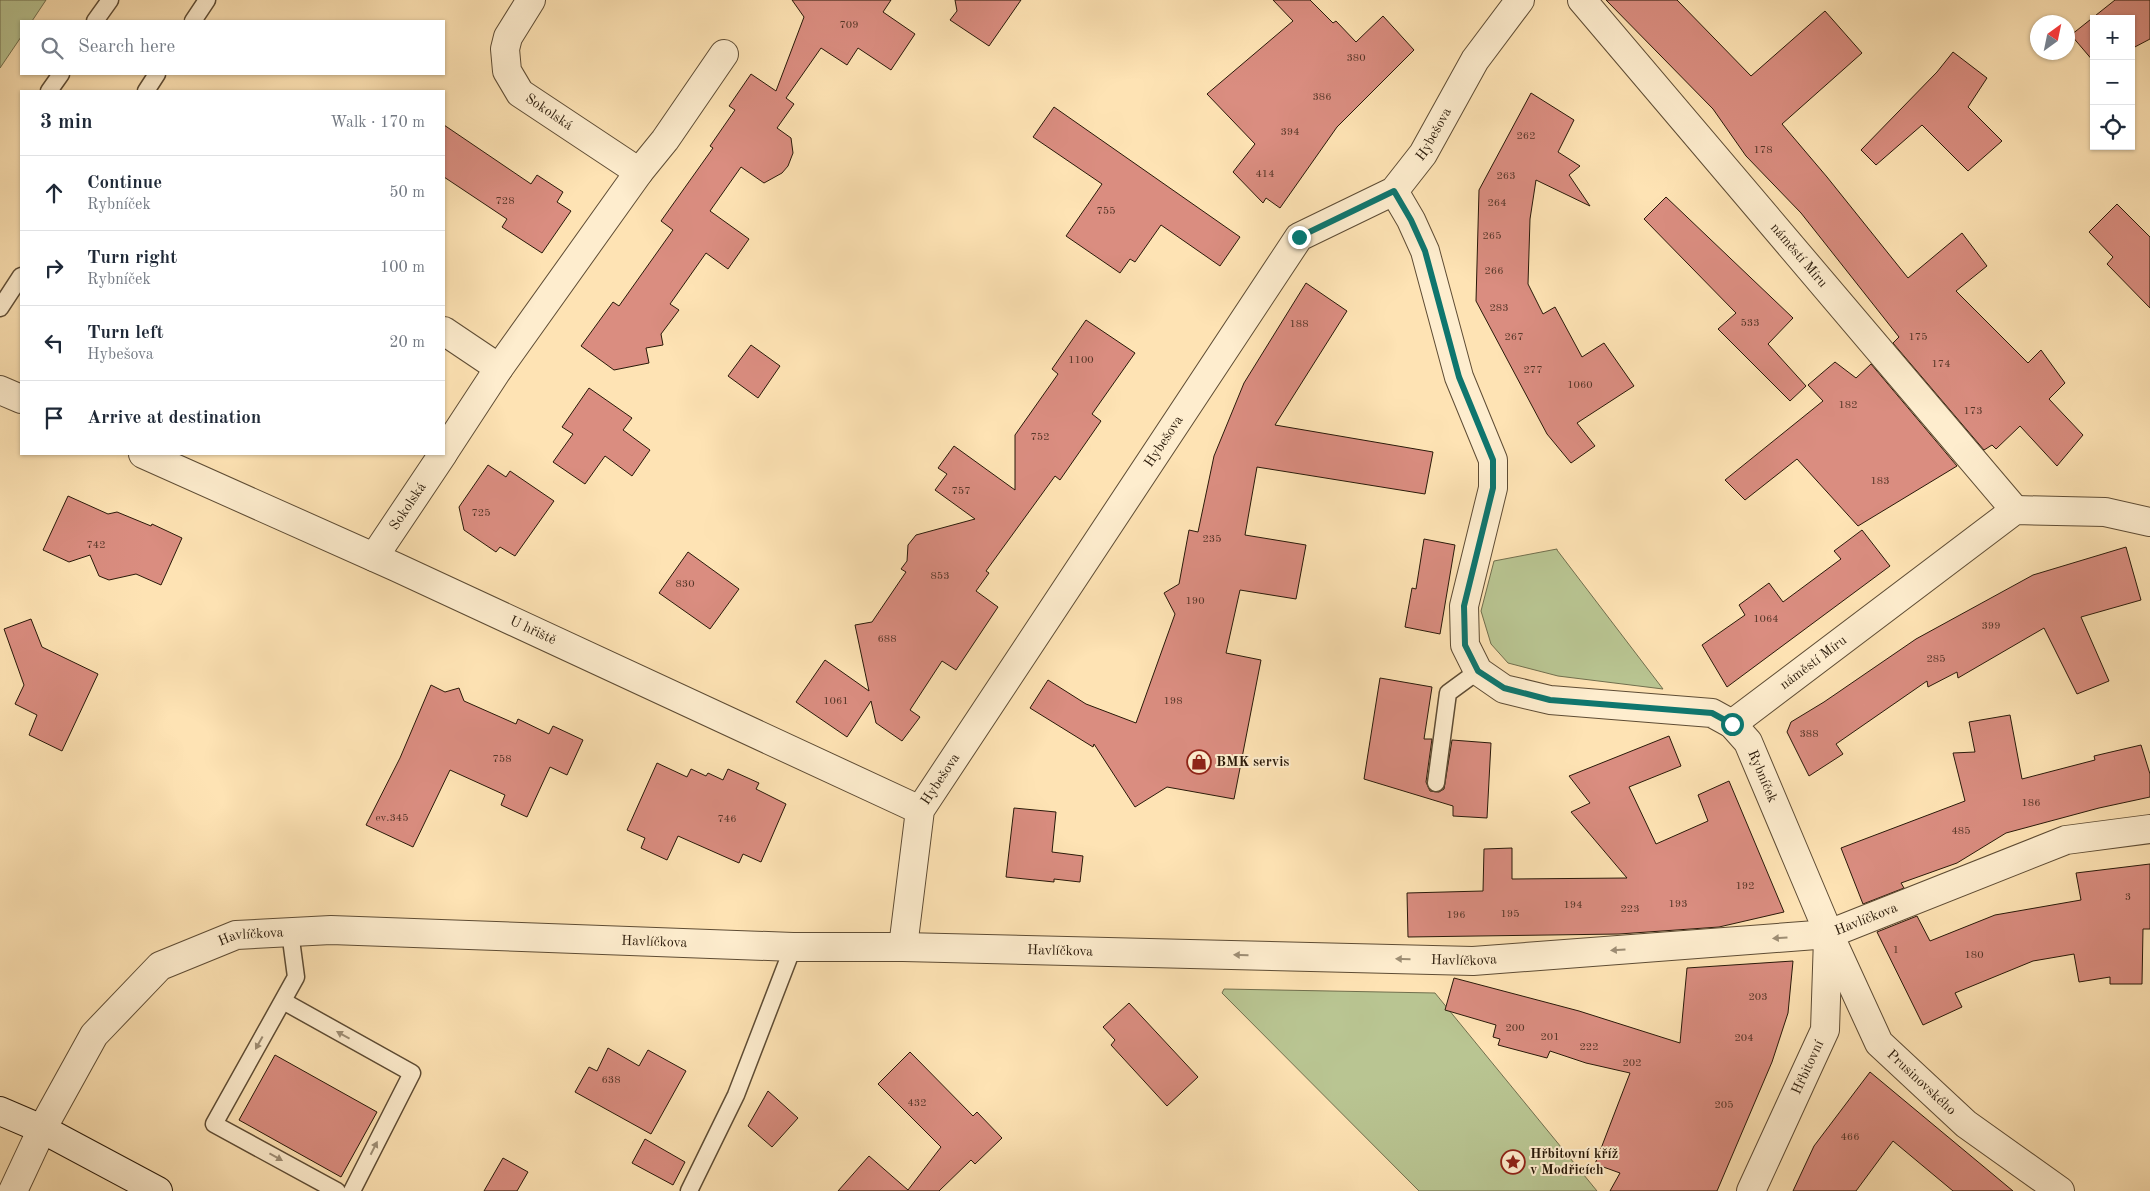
<!DOCTYPE html>
<meta charset="utf-8">
<style>
:root{--surface:#fff;--page:#f6f6f7;--text:#1f2937;--muted:#747a83;--line:#e0e1e3}
body{margin:0;font-family:"Old Standard TT",serif;background:var(--page);color:var(--text)}
.controls{position:absolute;right:15px;top:15px;display:grid;overflow:hidden;border-radius:0px;box-shadow:0 1px 4px #0004}
.controls button{width:45px;height:45px;display:grid;place-items:center;padding:0;border:0;border-bottom:1px solid var(--line);background:var(--surface);color:var(--text);font:25px sans-serif}
.compass{position:absolute;left:2030px;top:15px;width:45px;height:45px;border-radius:50%;background:var(--surface);box-shadow:0 1px 4px #0004;rotate:33deg}
.stop{position:absolute;width:15px;height:15px;margin:-11px;border:4px solid #0f766e;border-radius:50%;background:#fff}
.stop.end{background:#0f766e;border-color:#fff;box-shadow:0 1px 5px #0008}
.list{margin:0;padding:0;list-style:none}
h2{display:flex;justify-content:space-between;align-items:center;height:65px;margin:0;padding:0 20px;font-size:21px}
h2 small{font-size:16px;font-weight:400;color:var(--muted)}
.list li{display:grid;grid-template-columns:32px 1fr auto;gap:15px;align-items:center;box-sizing:border-box;height:75px;padding:0 20px;border-top:1px solid var(--line)}
.list b{display:block;font-size:19px;white-space:nowrap}
.list p{margin:0;font-size:16px;white-space:nowrap;color:var(--muted)}
.list em{font-size:16px;font-style:normal;color:var(--muted)}
.icon{flex:none;width:28px;height:28px;fill:none;stroke:currentColor;stroke-width:2;stroke-linecap:round;stroke-linejoin:round}
.map{position:relative;flex:none;width:2150px;height:1191px;overflow:hidden}
.search{position:absolute;background:var(--surface);box-shadow:0 1px 4px #0004;left:20px;top:20px;width:425px;height:55px;display:flex;align-items:center;gap:12px;box-sizing:border-box;padding:0 18px;border-radius:0px;color:var(--muted);font-size:19px}
.panel{position:absolute;background:var(--surface);box-shadow:0 1px 4px #0004;left:20px;top:90px;width:425px;height:365px;border-radius:0px}
.map>svg:first-child{display:block}
</style>
<div class="map">
<svg width="2150" height="1191" viewBox="0 0 2150 1191">
<rect width="100%" height="100%" fill="#fee3b4"/>
<filter id="stains"><feTurbulence type="fractalNoise" baseFrequency=".004" numOctaves="4"/><feColorMatrix values="0 0 0 0 .2 0 0 0 0 .09 0 0 0 0 .02 0 0 0 .5 -.17"/></filter>
<radialGradient id="worn" r=".72"><stop offset=".6" stop-color="#630" stop-opacity="0"/><stop offset="1" stop-color="#630" stop-opacity=".3"/></radialGradient>
<!-- green -->
<path fill="#b9c592" stroke="#716f4e" d="M 0,0 L 46,0 L 32,21 L 21,21 L 21,37 L 0,68 Z
M 1557,549 L 1557,550 L 1663,689 L 1558,676 L 1508,663 L 1491,644 L 1481,611 L 1494,561 Z
M 1224,989 L 1435,993 L 1597,1191 L 1419,1191 L 1222,993 Z"/>
<!-- building -->
<path fill="#da8d80" stroke="#291909" d="M 792,0 L 891,0 L 883,12 L 915,34 L 891,70 L 858,48 L 847,65 L 821,48 L 786,98 L 794,104 L 777,128 L 791,138 L 793,153 L 788,166 L 782,173 L 764,183 L 741,167 L 710,211 L 749,239 L 728,269 L 706,253 L 670,304 L 679,310 L 661,334 L 663,345 L 646,348 L 649,363 L 614,370 L 581,346 L 613,302 L 619,306 L 673,230 L 661,221 L 713,148 L 710,146 L 735,110 L 729,106 L 751,74 L 776,91 L 804,17 Z
M 955,0 L 1021,0 L 989,46 L 950,20 L 957,11 Z
M 1273,0 L 1310,0 L 1333,23 L 1336,21 L 1356,42 L 1383,16 L 1414,50 L 1337,127 L 1280,208 L 1266,198 L 1263,203 L 1233,172 L 1255,144 L 1207,94 L 1293,21 Z
M 1606,0 L 1677,0 L 1751,76 L 1825,11 L 1862,53 L 1782,124 L 1827,177 L 1908,278 L 1962,233 L 1987,266 L 1956,291 L 2028,363 L 2041,350 L 2065,383 L 2049,399 L 2083,435 L 2057,466 L 2020,426 L 1996,449 L 1992,445 L 1984,450 L 1893,343 L 1899,337 L 1801,213 L 1746,156 L 1713,109 Z
M 2115,0 L 2150,0 L 2150,39 L 2131,49 L 2131,19 L 2094,19 L 2094,62 L 2071,35 Z
M 1953,52 L 1987,78 L 1968,107 L 2002,141 L 1968,171 L 1922,125 L 1876,165 L 1861,150 L 1937,72 Z
M 1531,93 L 1574,120 L 1558,152 L 1580,166 L 1569,175 L 1590,206 L 1536,180 L 1530,219 L 1528,284 L 1543,314 L 1555,307 L 1582,357 L 1604,343 L 1634,386 L 1577,423 L 1595,446 L 1571,463 L 1547,434 L 1476,301 L 1479,190 Z
M 1054,107 L 1240,237 L 1220,266 L 1161,225 L 1135,262 L 1130,259 L 1120,273 L 1066,236 L 1102,184 L 1033,137 Z
M 444,125 L 531,184 L 537,175 L 563,192 L 557,202 L 571,211 L 542,253 L 502,227 L 507,219 L 444,177 Z
M 1666,197 L 1793,318 L 1768,344 L 1806,386 L 1790,401 L 1718,329 L 1736,313 L 1644,219 Z
M 2117,204 L 2150,237 L 2150,308 L 2107,264 L 2113,257 L 2089,232 Z
M 1306,283 L 1347,311 L 1275,425 L 1433,452 L 1425,494 L 1257,467 L 1245,535 L 1306,545 L 1296,599 L 1240,590 L 1226,653 L 1261,660 L 1234,799 L 1167,787 L 1135,807 L 1094,744 L 1093,747 L 1030,708 L 1048,680 L 1086,704 L 1136,723 L 1175,614 L 1164,593 L 1179,584 L 1189,530 L 1198,532 L 1214,456 L 1244,383 Z
M 1086,320 L 1135,353 L 1092,414 L 1101,421 L 1060,480 L 1055,476 L 986,571 L 989,573 L 976,591 L 998,607 L 956,670 L 942,661 L 910,710 L 920,717 L 902,741 L 876,723 L 871,701 L 847,737 L 796,702 L 825,660 L 869,691 L 855,625 L 872,622 L 906,572 L 901,569 L 907,561 L 908,545 L 916,535 L 975,519 L 935,490 L 947,474 L 938,468 L 954,446 L 1015,490 L 1015,435 L 1058,374 L 1052,369 Z
M 751,345 L 780,366 L 758,398 L 728,376 Z
M 1835,362 L 1856,378 L 1871,364 L 1957,466 L 1858,526 L 1797,459 L 1745,500 L 1725,480 L 1823,401 L 1808,385 Z
M 589,388 L 632,418 L 623,430 L 650,450 L 632,476 L 605,456 L 585,484 L 553,462 L 573,434 L 562,427 Z
M 488,465 L 506,477 L 510,471 L 554,501 L 515,556 L 500,547 L 496,552 L 464,530 L 459,507 Z
M 68,496 L 108,514 L 117,512 L 151,526 L 152,524 L 182,538 L 161,585 L 136,574 L 109,580 L 99,576 L 90,555 L 69,562 L 43,550 Z
M 1862,530 L 1890,566 L 1727,687 L 1702,645 L 1745,615 L 1739,605 L 1769,583 L 1783,602 L 1841,559 L 1834,551 Z
M 1424,539 L 1455,545 L 1440,634 L 1405,627 L 1412,588 L 1416,589 Z
M 2126,547 L 2141,600 L 2081,617 L 2109,681 L 2077,694 L 2044,628 L 1958,678 L 1957,672 L 1928,687 L 1927,681 L 1836,744 L 1843,754 L 1809,776 L 1787,732 L 1791,722 L 1824,702 L 1916,639 L 2033,575 Z
M 688,552 L 739,589 L 710,629 L 659,593 Z
M 31,619 L 42,647 L 98,674 L 62,751 L 29,735 L 37,715 L 15,704 L 24,685 L 4,629 Z
M 1380,678 L 1432,687 L 1424,739 L 1432,739 L 1426,782 L 1430,791 L 1439,792 L 1444,789 L 1452,740 L 1491,743 L 1487,818 L 1453,816 L 1453,806 L 1364,779 Z
M 431,685 L 445,692 L 459,688 L 464,701 L 516,724 L 518,719 L 549,734 L 553,726 L 583,740 L 567,775 L 550,767 L 527,817 L 501,805 L 505,795 L 450,770 L 413,847 L 366,825 L 400,758 Z
M 2010,715 L 2022,779 L 2095,760 L 2094,756 L 2141,745 L 2150,774 L 2150,797 L 2099,808 L 2006,833 L 1957,863 L 1901,883 L 1904,888 L 1863,904 L 1841,848 L 1965,801 L 1953,753 L 1975,752 L 1969,722 Z
M 1669,736 L 1681,766 L 1629,787 L 1656,844 L 1708,821 L 1698,795 L 1729,781 L 1784,912 L 1719,927 L 1619,934 L 1408,937 L 1407,893 L 1483,891 L 1484,849 L 1512,848 L 1512,879 L 1627,878 L 1571,812 L 1590,803 L 1569,776 Z
M 657,763 L 687,777 L 691,769 L 706,776 L 708,773 L 723,780 L 728,769 L 759,783 L 756,789 L 786,804 L 761,862 L 743,854 L 739,863 L 678,836 L 667,860 L 641,848 L 645,838 L 627,830 Z
M 1014,808 L 1056,812 L 1052,852 L 1083,856 L 1080,882 L 1054,879 L 1054,882 L 1006,877 Z
M 2150,864 L 2150,929 L 2143,929 L 2142,984 L 2110,984 L 2110,977 L 2079,982 L 2074,954 L 2033,961 L 1955,993 L 1962,1007 L 1923,1025 L 1877,932 L 1917,916 L 1930,941 L 1995,915 L 2081,900 L 2076,873 Z
M 1793,961 L 1788,1013 L 1772,1062 L 1717,1191 L 1610,1191 L 1620,1173 L 1595,1164 L 1630,1073 L 1586,1063 L 1550,1051 L 1547,1058 L 1498,1045 L 1500,1039 L 1493,1037 L 1496,1025 L 1445,1010 L 1454,978 L 1579,1011 L 1680,1043 L 1687,968 Z
M 1129,1003 L 1198,1077 L 1167,1106 L 1111,1045 L 1115,1040 L 1103,1027 Z
M 608,1048 L 639,1066 L 648,1050 L 686,1071 L 651,1134 L 575,1092 L 589,1067 L 597,1071 Z
M 910,1052 L 973,1116 L 977,1112 L 1002,1138 L 975,1164 L 971,1160 L 939,1191 L 838,1191 L 869,1156 L 908,1190 L 941,1147 L 878,1084 Z
M 275,1055 L 377,1112 L 341,1177 L 239,1120 Z
M 1870,1072 L 2013,1191 L 1953,1191 L 1893,1141 L 1856,1191 L 1793,1191 L 1814,1146 Z
M 768,1091 L 798,1118 L 772,1147 L 748,1126 Z
M 645,1139 L 685,1162 L 673,1185 L 632,1163 Z
M 503,1158 L 528,1172 L 517,1191 L 484,1191 Z"/>
<g fill="none" stroke-linecap="round" stroke-linejoin="round">
<!-- lane casing -->
<g stroke="#5e4c34" stroke-width="19">
<path id="lane" d="M 95,21 L 110,0
M 193,21 L 207,0
M 49,91 L 61,74
M 146,91 L 157,74
M 0,308 L 21,276
M 1436,783 L 1448,693 L 1478,671
M 290,932 L 296,977 L 214,1124 L 337,1191
M 283,1001 L 412,1073 L 352,1191
M 689,1191 L 736,1095 L 793,947"/>
</g>
<!-- street casing -->
<g stroke="#5e4c34" stroke-width="30">
<g id="street">
<path id="s1" d="M 1582,0 L 2015,510"/>
<path d="M 639,172 L 665,140 L 724,54"/>
<path id="s2" d="M 1394,191 L 1411,220 L 1425,251 L 1459,377 L 1493,460 L 1493,488 L 1464,606 L 1465,645 L 1478,671 L 1504,689 L 1550,700 L 1712,713 L 1732,724 L 1748,742 L 1829,934 L 1879,1043 L 1966,1124 L 2060,1191"/>
<path d="M 444,331 L 499,368"/>
<path d="M 0,390 L 21,399"/>
<path d="M 444,452 L 499,368 L 639,172 L 520,93 L 507,71 L 505,49 L 508,37 L 531,0"/>
<path id="s3" d="M 143,454 L 396,567 L 920,810"/>
<path id="s4" d="M 374,557 L 443,454"/>
<path id="s5" d="M 1732,724 L 2015,510 L 2105,512 L 2150,522"/>
<path id="s6" d="M 903,947 L 920,810 L 1299,237 L 1394,191 L 1423,154 L 1475,60 L 1520,0"/>
<path id="s7" d="M 13,1191 L 42,1129 L 94,1035 L 160,966 L 236,935 L 331,930 L 793,947 L 903,947 L 1473,961 L 1829,934 L 2066,840 L 2150,829"/>
<path id="s8" d="M 1751,1191 L 1825,1030 L 1828,938"/>
</g>
</g>
<!-- secondary casing -->
<g stroke="#291909" stroke-width="30">
<path id="secondary" d="M 0,1111 L 42,1129 L 158,1191"/>
</g>
<!-- lane -->
<use href="#lane" stroke="#feedce" stroke-width="16"/>
<!-- street -->
<use href="#street" stroke="#feedce" stroke-width="28"/>
<!-- secondary -->
<use href="#secondary" stroke="#feedce" stroke-width="28"/>
</g>
<!-- one-way arrows -->
<defs><path id="oneway-solid" d="M-6-.8H1V-3.2L6.5 0L1 3.2V.8H-6Z" transform="scale(1.25)"/></defs>
<g fill="#9e8e75">
<use href="#oneway-solid" transform="translate(1780 938) rotate(176)"/>
<use href="#oneway-solid" transform="translate(1618 950) rotate(176)"/>
<use href="#oneway-solid" transform="translate(1241 955) rotate(-179)"/>
<use href="#oneway-solid" transform="translate(1403 959) rotate(-179)"/>
<use href="#oneway-solid" transform="translate(343 1035) rotate(-151)"/>
<use href="#oneway-solid" transform="translate(259 1043) rotate(119)"/>
<use href="#oneway-solid" transform="translate(374 1148) rotate(-63)"/>
<use href="#oneway-solid" transform="translate(276 1157) rotate(29)"/>
</g>
<g fill="none" stroke-linecap="round" stroke-linejoin="round">
<!-- route -->
<path stroke="#0f766e" stroke-width="6" d="M 1299,237 L 1394,191 L 1411,220 L 1425,251 L 1459,377 L 1493,460 L 1493,488 L 1464,606 L 1465,645 L 1478,671 L 1504,688 L 1550,700 L 1712,713 L 1732,724"/>
</g>
<!-- icons -->
<defs>
<g id="shop-ring" transform="scale(1.25)"><circle r="9.5" fill="#feedce" stroke="#8f2418" stroke-width="1.5"/><path d="M-5-2.5h2.3a2.7 3.5 0 0 1 5.4 0H5L5.5 6h-11ZM-1.5-2.5h3a1.5 2.3 0 0 0-3 0Z" fill="#8f2418"/></g>
<g id="sight-ring" transform="scale(1.25)"><circle r="9.5" fill="#feedce" stroke="#8f2418" stroke-width="1.5"/><path d="M0-6L1.8-2.2L6-1.7L2.9 1.2L3.7 5.4L0 3.3L-3.7 5.4L-2.9 1.2L-6-1.7L-1.8-2.2Z" fill="#8f2418"/></g>
</defs>
<g fill-rule="evenodd">
<use href="#shop-ring" x="1199" y="762"/>
<use href="#sight-ring" x="1513" y="1162"/>
</g>
<g text-anchor="middle" dominant-baseline="central" stroke-width="4" stroke-linejoin="round" paint-order="stroke">
<!-- number labels -->
<g font-size="11" fill="#553627">
<text x="849" y="25">709</text>
<text x="1356" y="58">380</text>
<text x="1322" y="97">386</text>
<text x="1290" y="132">394</text>
<text x="1526" y="136">262</text>
<text x="1763" y="150">178</text>
<text x="1265" y="174">414</text>
<text x="1506" y="176">263</text>
<text x="505" y="201">728</text>
<text x="1497" y="203">264</text>
<text x="1106" y="211">755</text>
<text x="1492" y="236">265</text>
<text x="1494" y="271">266</text>
<text x="1499" y="308">283</text>
<text x="1750" y="323">533</text>
<text x="1299" y="324">188</text>
<text x="1514" y="337">267</text>
<text x="1918" y="337">175</text>
<text x="1081" y="360">1100</text>
<text x="1941" y="364">174</text>
<text x="1533" y="370">277</text>
<text x="1580" y="385">1060</text>
<text x="1848" y="405">182</text>
<text x="1973" y="411">173</text>
<text x="1040" y="437">752</text>
<text x="1880" y="481">183</text>
<text x="961" y="491">757</text>
<text x="481" y="513">725</text>
<text x="1212" y="539">235</text>
<text x="96" y="545">742</text>
<text x="940" y="576">853</text>
<text x="685" y="584">830</text>
<text x="1195" y="601">190</text>
<text x="1766" y="619">1064</text>
<text x="1991" y="626">399</text>
<text x="887" y="639">688</text>
<text x="1936" y="659">285</text>
<text x="836" y="701">1061</text>
<text x="1173" y="701">198</text>
<text x="1809" y="734">388</text>
<text x="502" y="759">758</text>
<text x="2031" y="803">186</text>
<text x="392" y="818">ev.345</text>
<text x="727" y="819">746</text>
<text x="1961" y="831">485</text>
<text x="1745" y="886">192</text>
<text x="2128" y="897">3</text>
<text x="1678" y="904">193</text>
<text x="1573" y="905">194</text>
<text x="1630" y="909">223</text>
<text x="1510" y="914">195</text>
<text x="1456" y="915">196</text>
<text x="1896" y="950">1</text>
<text x="1974" y="955">180</text>
<text x="1758" y="997">203</text>
<text x="1515" y="1028">200</text>
<text x="1550" y="1037">201</text>
<text x="1744" y="1038">204</text>
<text x="1589" y="1047">222</text>
<text x="1632" y="1063">202</text>
<text x="611" y="1080">638</text>
<text x="917" y="1103">432</text>
<text x="1724" y="1105">205</text>
<text x="1850" y="1137">466</text>
</g>
<!-- street labels -->
<g font-size="14" fill="#291909" stroke="#feedce">
<text transform="translate(549 112) rotate(34)">Sokolská</text>
<text stroke="none"><textPath href="#s6" startOffset="1000">Hybešova</textPath></text>
<text stroke="none"><textPath href="#s1" startOffset="335">náměstí Míru</textPath></text>
<text stroke="none"><textPath href="#s6" startOffset="580">Hybešova</textPath></text>
<text stroke="none"><textPath href="#s4" startOffset="61">Sokolská</textPath></text>
<text stroke="none"><textPath href="#s3" startOffset="428">U hřiště</textPath></text>
<text stroke="none"><textPath href="#s5" startOffset="102">náměstí Míru</textPath></text>
<text stroke="none"><textPath href="#s2" startOffset="831">Rybníček</textPath></text>
<text stroke="none"><textPath href="#s6" startOffset="175">Hybešova</textPath></text>
<text stroke="none"><textPath href="#s7" startOffset="1988">Havlíčkova</textPath></text>
<text stroke="none"><textPath href="#s7" startOffset="368">Havlíčkova</textPath></text>
<text stroke="none"><textPath href="#s7" startOffset="772">Havlíčkova</textPath></text>
<text stroke="none"><textPath href="#s7" startOffset="1178">Havlíčkova</textPath></text>
<text stroke="none"><textPath href="#s7" startOffset="1582">Havlíčkova</textPath></text>
<text stroke="none"><textPath href="#s8" startOffset="136">Hřbitovní</textPath></text>
<text stroke="none"><textPath href="#s2" startOffset="1180">Prusinovského</textPath></text>
</g>
<!-- poi labels -->
<g font-size="14" font-weight="bold" fill="#291909" stroke="#feedce" text-anchor="start">
<text x="1216" y="762">BMK servis</text>
<text x="1530" y="1154">Hřbitovní kříž<tspan x="1530" dy="16">v Modřicích</tspan></text>
</g>
</g>
<rect width="100%" height="100%" filter="url(#stains)"/>
<rect width="100%" height="100%" fill="url(#worn)"/>
</svg>
<div class="controls">
<button>+</button>
<button>−</button>
<button><svg class="icon" aria-label="locate" viewBox="0 0 24 24"><circle cx="12" cy="12" r="6"/><path d="M12 2v4M12 18v4M2 12h4M18 12h4"/></svg></button>
</div>
<svg class="compass" viewBox="-18 -18 36 36"><path d="M0-13l5 13h-10z" fill="#e53935"/><path d="M0 13l5-13h-10z" fill="#747a83"/></svg>
<div class="stop" style="left:1732px;top:724px"></div>
<div class="stop end" style="left:1299px;top:237px"></div>
<div class="search"><svg class="icon" aria-label="search" viewBox="0 0 24 24"><circle cx="10" cy="10" r="6"/><path d="M15 15l6 6"/></svg>Search here</div>
<section class="panel">
<h2>3 min<small>Walk · 170 m</small></h2>
<ul class="list">
<li><svg class="icon" aria-label="ahead" viewBox="0 0 24 24"><path d="M12 20V5M6 11l6-6 6 6"/></svg><div><b>Continue</b><p>Rybníček</p></div><em>50 m</em></li>
<li><svg class="icon" aria-label="right" viewBox="0 0 24 24"><path d="M7 20v-9h11M14 6l5 5-5 5"/></svg><div><b>Turn right</b><p>Rybníček</p></div><em>100 m</em></li>
<li><svg class="icon" aria-label="left" viewBox="0 0 24 24"><path d="M17 20v-9H6M10 6l-5 5 5 5"/></svg><div><b>Turn left</b><p>Hybešova</p></div><em>20 m</em></li>
<li><svg class="icon" aria-label="arrive" viewBox="0 0 24 24"><path d="M6 21V4h12l-3 4 3 4H6"/></svg><div><b>Arrive at destination</b></div></li>
</ul>
</section>
</div>
